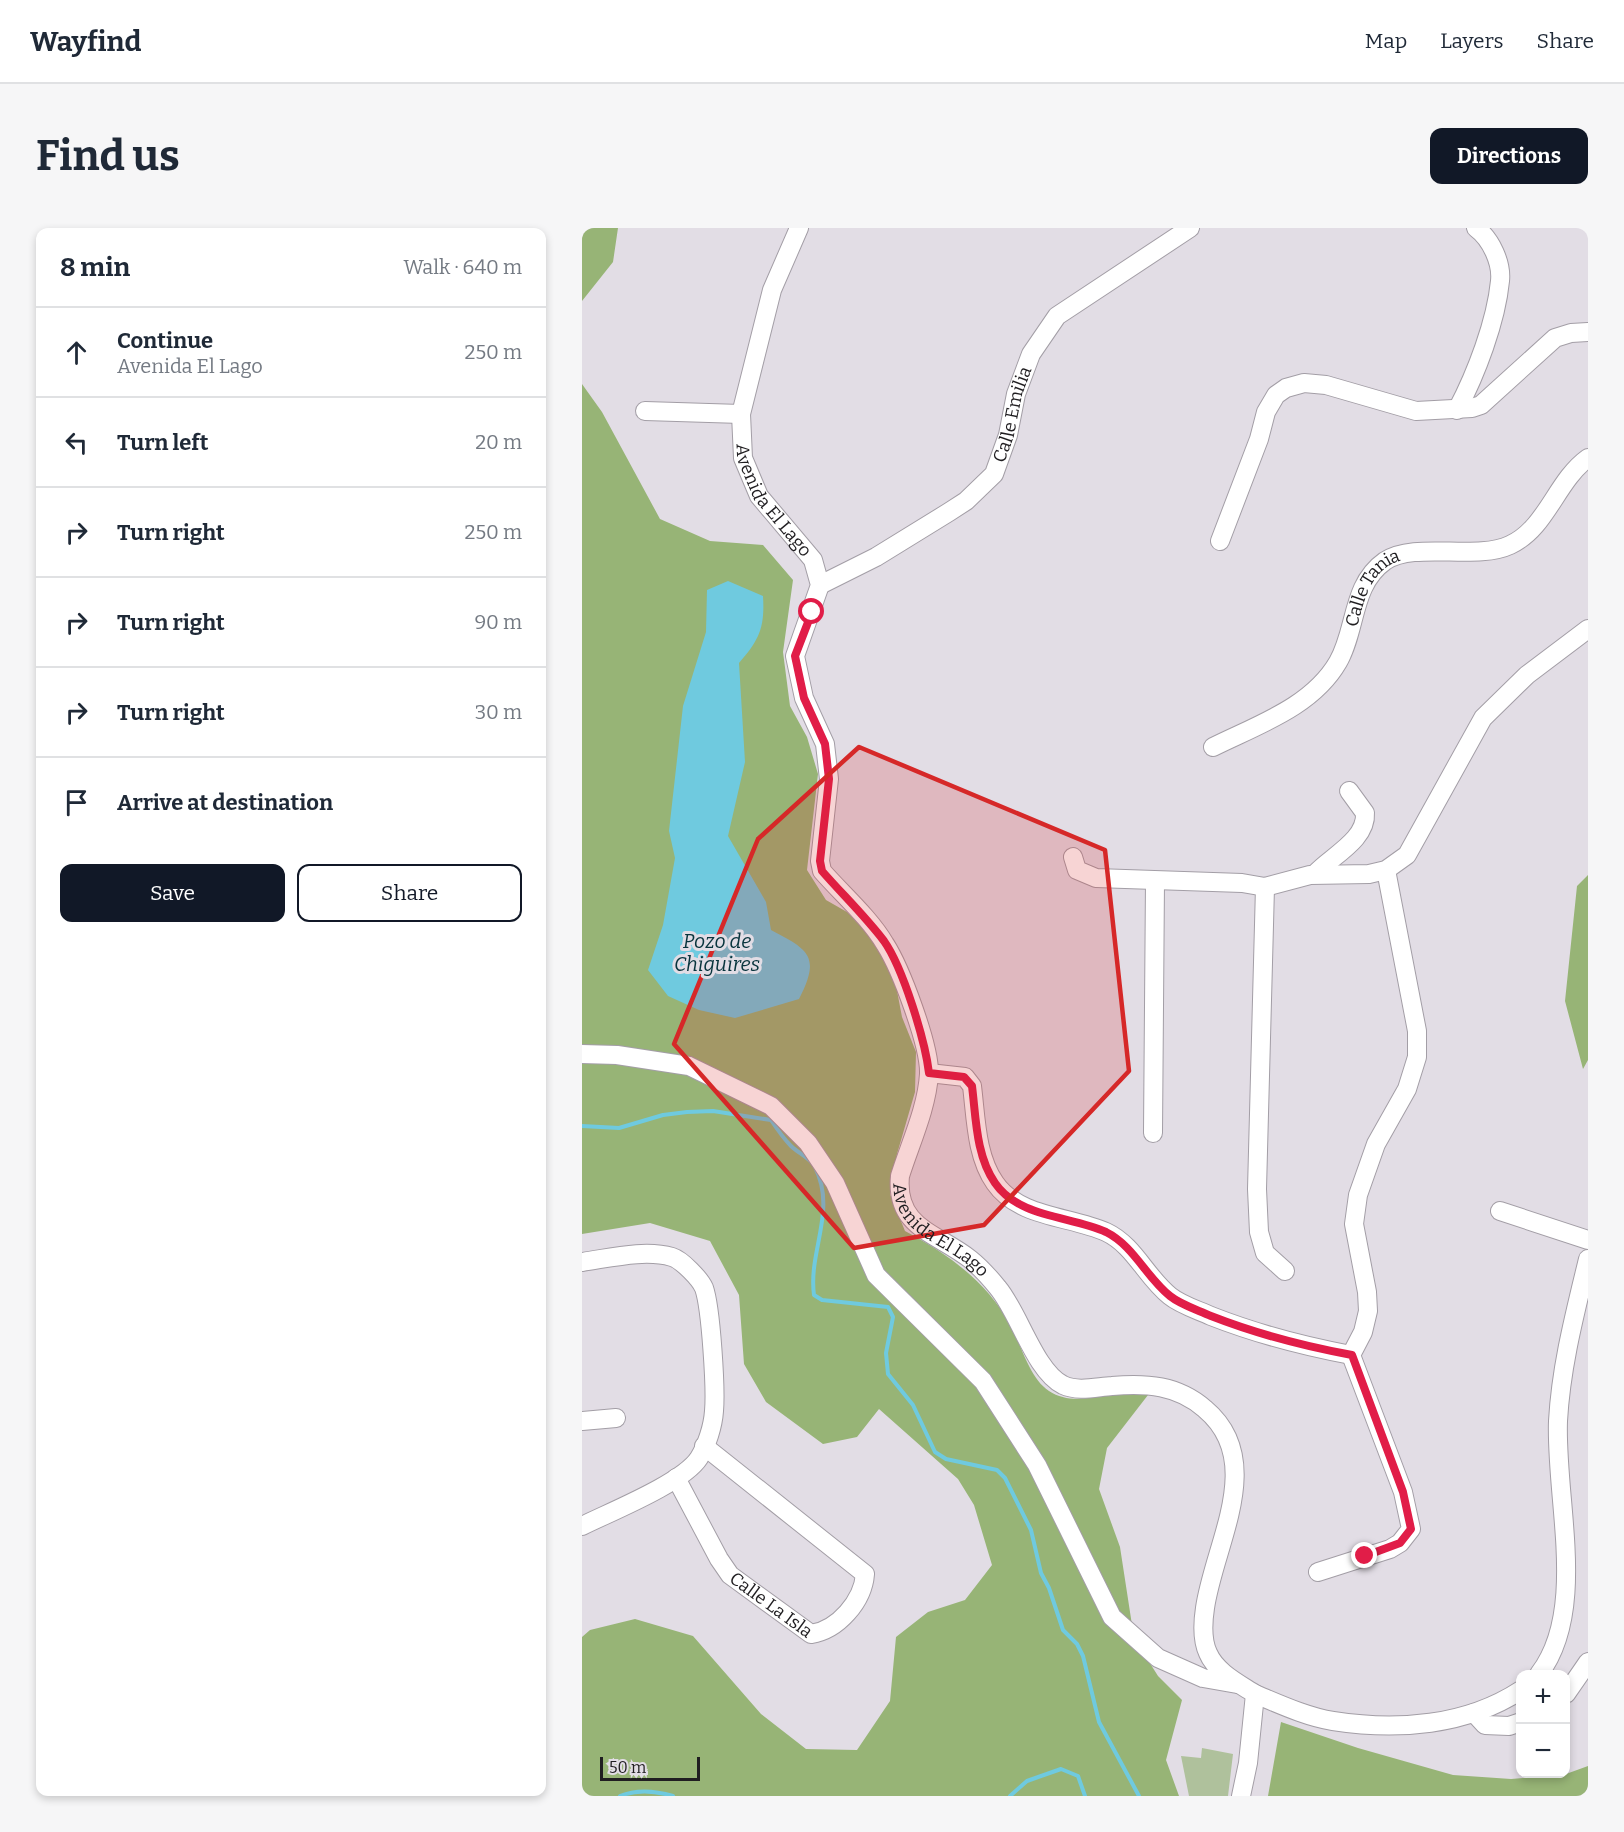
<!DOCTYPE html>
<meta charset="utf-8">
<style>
:root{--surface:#fff;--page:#f6f6f7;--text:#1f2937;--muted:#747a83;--line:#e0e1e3;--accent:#111827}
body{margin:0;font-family:Bitter,serif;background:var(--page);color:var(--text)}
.controls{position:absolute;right:18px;bottom:18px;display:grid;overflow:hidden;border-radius:12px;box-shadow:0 3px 9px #0003}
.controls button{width:54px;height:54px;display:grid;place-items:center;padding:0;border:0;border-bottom:2px solid var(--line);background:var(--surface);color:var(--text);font:30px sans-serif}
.scale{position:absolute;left:18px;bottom:15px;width:100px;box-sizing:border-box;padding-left:6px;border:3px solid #201e21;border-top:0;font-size:16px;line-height:21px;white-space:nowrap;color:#201e21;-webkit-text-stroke:4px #e2dde5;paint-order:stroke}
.stop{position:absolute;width:18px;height:18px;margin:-14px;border:4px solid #e11d48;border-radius:50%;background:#fff}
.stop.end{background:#e11d48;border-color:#fff;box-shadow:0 2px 6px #0008}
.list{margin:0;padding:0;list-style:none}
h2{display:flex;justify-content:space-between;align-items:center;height:78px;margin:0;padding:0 24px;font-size:26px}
h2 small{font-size:20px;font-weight:400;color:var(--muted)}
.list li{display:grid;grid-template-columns:39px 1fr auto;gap:18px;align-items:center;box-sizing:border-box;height:90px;padding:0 24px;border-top:2px solid var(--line)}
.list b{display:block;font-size:22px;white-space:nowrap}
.list p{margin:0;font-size:20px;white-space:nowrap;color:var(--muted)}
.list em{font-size:20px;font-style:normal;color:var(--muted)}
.actions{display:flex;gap:12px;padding:18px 24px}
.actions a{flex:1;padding:14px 0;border:2px solid var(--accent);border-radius:12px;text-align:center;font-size:21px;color:var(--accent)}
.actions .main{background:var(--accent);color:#fff}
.icon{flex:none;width:33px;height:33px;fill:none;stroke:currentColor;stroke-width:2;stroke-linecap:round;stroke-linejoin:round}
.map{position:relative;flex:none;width:1006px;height:1568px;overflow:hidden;border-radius:12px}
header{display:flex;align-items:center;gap:36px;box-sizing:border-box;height:84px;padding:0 30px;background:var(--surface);border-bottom:2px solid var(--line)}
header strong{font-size:28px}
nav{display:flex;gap:33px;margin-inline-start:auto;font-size:21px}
.intro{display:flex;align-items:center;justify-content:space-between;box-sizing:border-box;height:144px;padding:0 36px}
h1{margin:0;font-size:42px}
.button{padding:15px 27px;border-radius:12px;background:var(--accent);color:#fff;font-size:21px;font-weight:700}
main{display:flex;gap:36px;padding:0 36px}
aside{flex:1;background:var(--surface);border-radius:12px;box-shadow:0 3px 9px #0003}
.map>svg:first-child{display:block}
</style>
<header>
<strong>Wayfind</strong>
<nav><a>Map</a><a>Layers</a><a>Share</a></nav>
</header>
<div class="intro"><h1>Find us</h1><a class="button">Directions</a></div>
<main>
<aside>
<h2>8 min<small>Walk · 640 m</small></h2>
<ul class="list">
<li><svg class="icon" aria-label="ahead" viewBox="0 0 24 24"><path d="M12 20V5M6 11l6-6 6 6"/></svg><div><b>Continue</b><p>Avenida El Lago</p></div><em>250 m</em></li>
<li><svg class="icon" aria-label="left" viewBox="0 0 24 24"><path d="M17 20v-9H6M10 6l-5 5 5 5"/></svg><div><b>Turn left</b></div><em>20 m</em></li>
<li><svg class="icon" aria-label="right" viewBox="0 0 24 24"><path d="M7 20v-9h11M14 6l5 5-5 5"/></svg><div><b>Turn right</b></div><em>250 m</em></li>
<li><svg class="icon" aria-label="right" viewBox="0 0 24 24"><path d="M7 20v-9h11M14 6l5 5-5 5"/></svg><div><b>Turn right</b></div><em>90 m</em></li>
<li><svg class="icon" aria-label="right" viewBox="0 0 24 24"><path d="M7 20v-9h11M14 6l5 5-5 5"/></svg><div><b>Turn right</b></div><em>30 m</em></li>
<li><svg class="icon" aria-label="arrive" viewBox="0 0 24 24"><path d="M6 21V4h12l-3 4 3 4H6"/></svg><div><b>Arrive at destination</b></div></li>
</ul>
<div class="actions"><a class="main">Save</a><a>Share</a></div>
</aside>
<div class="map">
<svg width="1006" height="1568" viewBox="0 0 1006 1568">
<rect width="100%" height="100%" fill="#e2dde5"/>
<!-- green -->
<path fill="#afc19c" d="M 620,1520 L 651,1526 L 646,1568 L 607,1568 L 599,1528 L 619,1530 Z"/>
<!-- forest -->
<path fill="#97b476" d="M 0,0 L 36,0 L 31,34 L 0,73 Z
M 0,156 L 20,184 L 78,291 L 128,313 L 181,317 L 211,352 L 201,424 L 208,478 L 225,509 L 236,546 L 225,642 L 244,672 L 265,684 L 289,709 L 312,747 L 320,789 L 334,824 L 333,864 L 315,926 L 308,966 L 323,1003 C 366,1026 404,1053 428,1096 C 439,1116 447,1150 467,1163 C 497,1183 535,1157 566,1167 L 525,1220 L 517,1261 L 538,1319 L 552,1410 L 576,1448 L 600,1472 L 584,1532 L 597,1568 L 0,1568 L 0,1409 L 8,1402 L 53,1391 L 111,1408 L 179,1486 L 224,1521 L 275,1522 L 308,1473 L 314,1409 L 346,1384 L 383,1372 L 410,1337 L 392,1277 L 376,1251 L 297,1181 L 275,1209 L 241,1216 L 184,1174 L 162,1136 L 157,1067 L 128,1013 L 68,995 L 0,1006 Z
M 1006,647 L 1006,832 L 1001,841 L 983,773 L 995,658 Z
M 699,1494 L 776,1520 L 871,1547 L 929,1551 L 984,1546 L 1006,1538 L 1006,1568 L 686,1568 Z"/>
<!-- water -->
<path fill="#6fcadf" d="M 146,353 L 181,368 C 183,400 177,412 157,435 L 163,534 L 146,608 L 184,674 L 189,702 C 227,722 239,728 217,771 L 153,790 L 117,782 L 86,768 L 66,742 L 81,697 L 93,630 L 87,603 L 101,478 L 124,404 L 125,362 Z"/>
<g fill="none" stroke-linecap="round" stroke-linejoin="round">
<!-- stream -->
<path stroke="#6fcadf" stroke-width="4" d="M 0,898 L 37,900 L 81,887 L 105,884 L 131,883 L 189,892 C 195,901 201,910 209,918 C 216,925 228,930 233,939 C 255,983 226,1023 232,1067 L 240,1072 L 306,1079 L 311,1089 L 304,1125 L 306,1146 L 331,1177 L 353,1224 L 364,1231 L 415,1242 L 423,1250 L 449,1302 L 459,1345 L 467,1360 L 481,1402 L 495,1416 L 501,1428 L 517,1494 L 557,1568
M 38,1568 C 55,1561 74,1563 91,1568
M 428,1568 L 445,1553 L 479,1541 L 496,1548 L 503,1568"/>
<!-- minor casing -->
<g stroke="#a39ea6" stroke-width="20">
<g id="minor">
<path id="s1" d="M 217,0 L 190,62 L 159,186 L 161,230 L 177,268 L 231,332 L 238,357 L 213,428 L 222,470 L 243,516 L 247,551 L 238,633 L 240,643 C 260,666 287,689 303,716 C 319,741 348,818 347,846 C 345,880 328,916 318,948 C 313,1000 355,1005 388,1031 C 398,1039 408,1050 416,1060 C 437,1085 453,1143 481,1157 C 496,1164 514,1159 530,1158 C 564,1155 596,1157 623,1181 C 685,1233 632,1316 623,1380 C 621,1393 620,1412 626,1425 C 634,1444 656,1455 673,1466 L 666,1535 L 659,1568"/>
<path d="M 875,182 C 894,146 914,94 918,53 C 920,35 909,11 894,0"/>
<path d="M 63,183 L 159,186"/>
<path d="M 638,313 L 677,211 L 684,184 L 694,167 L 704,160 L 722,155 L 744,157 L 834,183 L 890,180 L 899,177 L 973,110 L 989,105 L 1006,104"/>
<path id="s2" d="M 238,357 L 294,329 L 367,284 L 384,273 L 412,246 L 426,207 L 434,166 L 449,126 L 475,88 L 608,0"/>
<path id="s3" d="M 631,519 C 675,497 730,479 756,434 C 775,401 769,357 803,333 C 833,313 894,333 928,317 C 965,300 974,253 1006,230"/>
<path d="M 491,629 L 495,642 L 514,650 L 660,655 L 683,659 L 728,647 L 787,646 L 804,642 L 825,627 L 901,490 L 945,447 L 1006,401"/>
<path d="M 733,646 C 748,629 785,612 783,585 L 767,563"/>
<path d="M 683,659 L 675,961 L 677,1004 L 683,1025 L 703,1043"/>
<path d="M 0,826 L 35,827 L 107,838 L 189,878 L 226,915 L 253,955 L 294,1047 L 401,1153 L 455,1237 L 530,1389 L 576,1430 L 621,1450 L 655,1456"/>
<path d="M 347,845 L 383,849 L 390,858 C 394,890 394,928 413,955 C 437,990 489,988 524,1004 C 552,1017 564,1049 588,1068 C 599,1077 616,1082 629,1088 C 675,1106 721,1118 769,1127"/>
<path d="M 571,905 L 573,653"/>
<path d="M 918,983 L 1006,1012"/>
<path d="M 0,1034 C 28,1030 63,1021 90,1029 C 100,1032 118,1051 122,1060 C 129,1080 134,1161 132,1183 C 131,1198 125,1217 117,1230 C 101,1255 28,1284 0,1298"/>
<path d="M 769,1127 L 781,1104 L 786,1083 L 785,1064 L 772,996 L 776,967 L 794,916 L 825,861 L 835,829 L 835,803 L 804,642"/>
<path d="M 0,1193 L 34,1190"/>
<path id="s4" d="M 94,1250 L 137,1331 L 148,1347 L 229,1406 C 256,1402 281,1373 283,1346 L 122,1218"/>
<path d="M 736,1344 L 808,1321 L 818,1315 L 829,1301 L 821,1264 L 769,1127"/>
<path d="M 957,1446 C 1006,1382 973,1272 976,1193 C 979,1138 993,1085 1006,1031"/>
<path d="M 673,1466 C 697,1476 725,1489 751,1493 C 815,1503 884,1498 939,1462"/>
<path d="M 984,1466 L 1006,1434"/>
<path d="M 892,1485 L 903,1497 L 927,1498 L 939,1494"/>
</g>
</g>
<!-- minor -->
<use href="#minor" stroke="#fff" stroke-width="18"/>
</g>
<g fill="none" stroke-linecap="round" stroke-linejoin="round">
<!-- route -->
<path stroke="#e11d48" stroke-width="8" d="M 230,384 L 213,428 L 222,470 L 243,516 L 247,551 L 238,633 L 240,643 C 260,666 283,688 302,713 C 321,740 343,812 347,845 L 382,849 L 390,858 C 394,890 394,928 413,955 C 437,990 489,988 524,1004 C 552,1018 564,1049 588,1068 C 599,1077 616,1082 629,1088 C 675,1106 721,1118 770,1127 L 821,1264 L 829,1301 L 818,1315 L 783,1328"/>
</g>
<!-- marked area -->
<path fill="#d62828" fill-opacity="0.2" stroke="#d62828" stroke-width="4.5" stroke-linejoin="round" d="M 277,519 L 523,622 L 547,843 L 402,997 L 272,1020 L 92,816 L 176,611 Z"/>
<g text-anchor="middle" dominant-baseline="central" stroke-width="6" stroke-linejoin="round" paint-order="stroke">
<!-- street labels -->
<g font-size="18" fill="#201e21" stroke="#e2dde5">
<text stroke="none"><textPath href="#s2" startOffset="270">Calle Emilia</textPath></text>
<text stroke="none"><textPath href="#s1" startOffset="291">Avenida El Lago</textPath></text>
<text stroke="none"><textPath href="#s3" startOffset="237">Calle Tania</textPath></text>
<text stroke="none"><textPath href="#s1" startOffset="1101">Avenida El Lago</textPath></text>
<text stroke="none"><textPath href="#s4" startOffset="162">Calle La Isla</textPath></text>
</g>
<!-- water labels -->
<g font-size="20" font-style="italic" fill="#08343d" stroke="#e2dde5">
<text x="135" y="713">Pozo de<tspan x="135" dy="23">Chiguires</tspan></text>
</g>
</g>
</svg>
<div class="controls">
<button>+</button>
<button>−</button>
</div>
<div class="scale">50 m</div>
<div class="stop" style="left:230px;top:384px"></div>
<div class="stop end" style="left:783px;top:1328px"></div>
</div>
</main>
